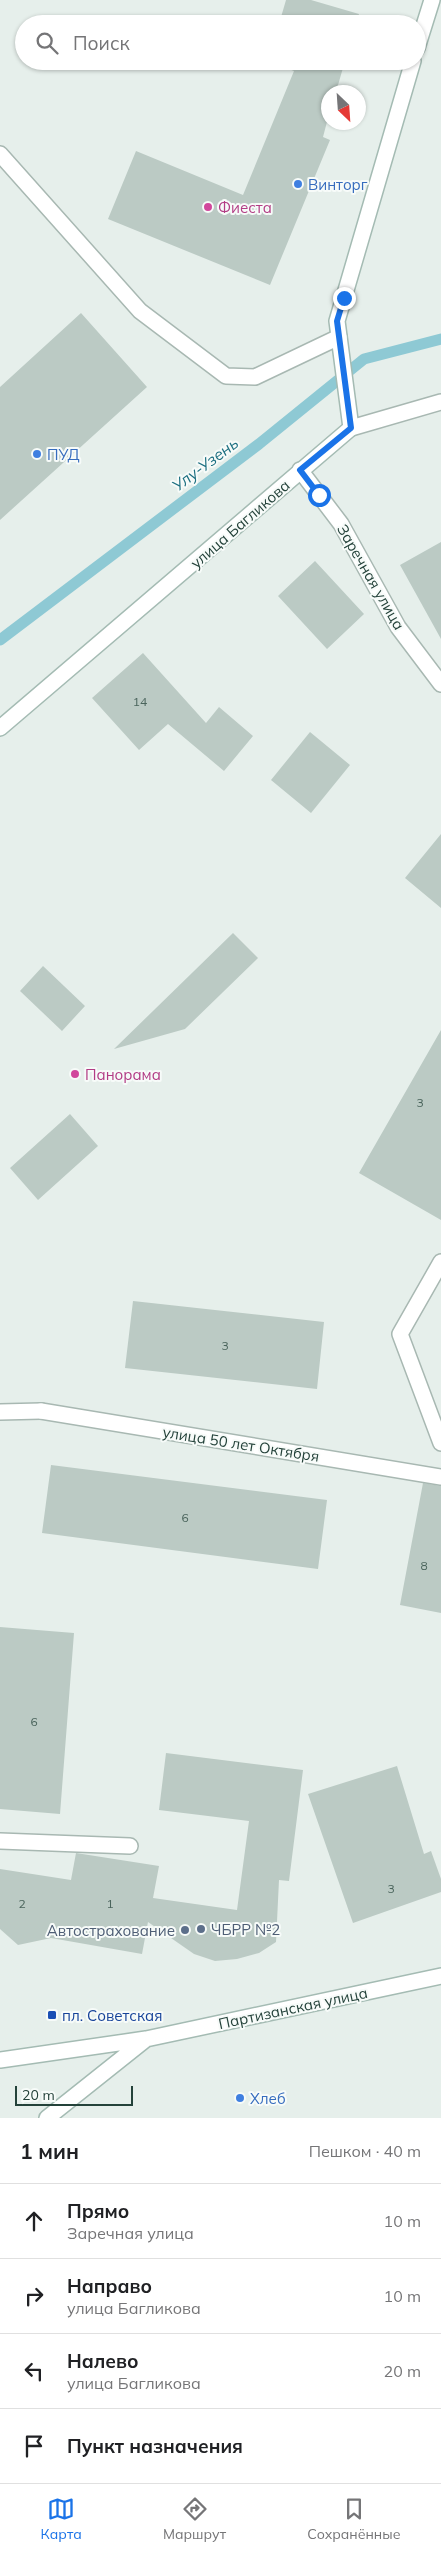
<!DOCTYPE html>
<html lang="ru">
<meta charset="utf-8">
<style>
:root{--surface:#fff;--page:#f2f2f2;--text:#202124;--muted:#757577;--line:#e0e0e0;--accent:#1a73e8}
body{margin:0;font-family:Mulish,sans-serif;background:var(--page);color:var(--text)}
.compass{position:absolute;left:321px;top:85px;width:45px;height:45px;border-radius:50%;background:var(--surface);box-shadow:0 1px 4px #0004;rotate:155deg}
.scale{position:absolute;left:15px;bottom:12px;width:118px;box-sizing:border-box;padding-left:5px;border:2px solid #24423a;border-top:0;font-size:14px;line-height:18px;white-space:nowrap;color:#24423a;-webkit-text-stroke:4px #f7fbf9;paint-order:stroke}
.stop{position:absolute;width:15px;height:15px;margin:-11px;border:4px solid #1a73e8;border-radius:50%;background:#fff}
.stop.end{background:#1a73e8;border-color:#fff;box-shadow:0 1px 5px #0008}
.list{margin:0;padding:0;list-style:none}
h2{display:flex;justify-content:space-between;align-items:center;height:65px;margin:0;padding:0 20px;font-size:21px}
h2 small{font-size:16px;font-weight:400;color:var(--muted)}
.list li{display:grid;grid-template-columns:32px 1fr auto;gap:15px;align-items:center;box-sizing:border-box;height:75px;padding:0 20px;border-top:1px solid var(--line)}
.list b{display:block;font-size:19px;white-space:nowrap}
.list p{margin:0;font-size:16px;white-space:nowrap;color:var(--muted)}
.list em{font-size:16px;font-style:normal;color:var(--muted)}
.icon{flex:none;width:28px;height:28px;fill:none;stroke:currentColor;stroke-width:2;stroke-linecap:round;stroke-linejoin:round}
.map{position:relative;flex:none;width:441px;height:2118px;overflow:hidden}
.search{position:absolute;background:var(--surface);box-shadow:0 1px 4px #0004;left:15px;right:15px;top:15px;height:55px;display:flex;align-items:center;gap:12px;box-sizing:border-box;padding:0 18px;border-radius:28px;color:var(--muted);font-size:19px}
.sheet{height:365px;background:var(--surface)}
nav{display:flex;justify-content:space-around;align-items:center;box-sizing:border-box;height:70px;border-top:1px solid var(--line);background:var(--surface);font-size:14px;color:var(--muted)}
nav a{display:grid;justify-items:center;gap:2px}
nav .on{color:var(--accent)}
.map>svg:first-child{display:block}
</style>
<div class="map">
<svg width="441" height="2118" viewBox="0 0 441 2118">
<rect width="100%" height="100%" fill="#e6efeb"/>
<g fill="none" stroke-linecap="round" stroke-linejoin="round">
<!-- stream -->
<path stroke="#8ec9d4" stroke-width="11" d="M 0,640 L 259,444 L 364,359 L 441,339"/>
</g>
<!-- building -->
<path fill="#bbcac4" d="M 286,0 L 311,0 L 359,14 L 356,24 L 279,24 Z
M 268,61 L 345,61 L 336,92 L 328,92 L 328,118 L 323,137 L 330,140 L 270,285 L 108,219 L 136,151 L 243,195 L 294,71 Z
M 81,313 L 147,387 L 0,520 L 0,387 Z
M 441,542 L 441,639 L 400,565 Z
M 315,561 L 364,614 L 327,649 L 278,596 Z
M 143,653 L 206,723 L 219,707 L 253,736 L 224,771 L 168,724 L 139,750 L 92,698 Z
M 310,732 L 350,765 L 311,813 L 271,780 Z
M 441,834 L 441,908 L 405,878 Z
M 233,933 L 258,958 L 185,1029 L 114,1049 Z
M 43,966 L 85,1006 L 62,1031 L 20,991 Z
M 441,1030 L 441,1220 L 359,1173 Z
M 70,1114 L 98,1146 L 38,1200 L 10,1168 Z
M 133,1301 L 324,1322 L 317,1389 L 125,1368 Z
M 51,1465 L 327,1500 L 318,1569 L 42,1533 Z
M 423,1483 L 441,1486 L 441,1613 L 400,1605 Z
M 0,1627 L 74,1633 L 60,1814 L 0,1809 Z
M 166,1753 L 303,1770 L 289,1881 L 279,1880 L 276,1942 L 259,1953 L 237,1959 L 215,1961 L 194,1954 L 148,1922 L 142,1954 L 51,1938 L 18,1945 L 0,1929 L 0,1869 L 71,1880 L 76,1853 L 159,1866 L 153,1898 L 237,1910 L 249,1821 L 159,1810 Z
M 397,1766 L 424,1854 L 431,1851 L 441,1879 L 441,1892 L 353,1923 L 308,1794 Z"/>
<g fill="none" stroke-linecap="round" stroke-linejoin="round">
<!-- service casing -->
<g stroke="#a8b8b2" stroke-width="18">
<path id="service" d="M 0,154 L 140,311 L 226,376 L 255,377 L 339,337
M 0,1412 L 41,1411
M 0,1841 L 130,1846"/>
</g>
<!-- minor casing -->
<g stroke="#a8b8b2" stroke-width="18">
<path id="minor" d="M 351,428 L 441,402
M 300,470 L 341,524 L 398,627 L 441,684
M 441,1262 L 400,1334 L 441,1443
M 41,1411 L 441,1477"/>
</g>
<!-- secondary casing -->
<g stroke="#a4bbb3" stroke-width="18">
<path id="secondary" d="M 417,48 L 432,0
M 0,728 L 351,428 L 337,321 L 413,61
M 0,2060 L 146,2039 L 441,1976
M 47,2118 L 145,2040"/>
</g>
<!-- service -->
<use href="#service" stroke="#fff" stroke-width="15"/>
<!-- minor -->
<use href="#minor" stroke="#fff" stroke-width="15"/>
<!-- secondary -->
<use href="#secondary" stroke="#fff" stroke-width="15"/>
</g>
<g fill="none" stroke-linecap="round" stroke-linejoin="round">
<!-- route -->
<path stroke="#1a73e8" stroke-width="6" d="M 319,495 L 300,470 L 351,428 L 337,321 L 344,298"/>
</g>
<!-- markers -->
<g fill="#3f7fe0" stroke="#f7fbf9" stroke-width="2">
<circle cx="298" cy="184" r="5"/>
<circle cx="37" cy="454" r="5"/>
<circle cx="240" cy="2098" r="5"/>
</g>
<g fill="#d1479c" stroke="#f7fbf9" stroke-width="2">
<circle cx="208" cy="207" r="5"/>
<circle cx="75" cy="1074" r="5"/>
</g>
<g fill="#5c6f8a" stroke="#f7fbf9" stroke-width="2">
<circle cx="201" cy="1929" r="5"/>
<circle cx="185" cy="1930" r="5"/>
</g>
<rect fill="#1a4fb4" stroke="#f7fbf9" stroke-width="2" x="47" y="2010" width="10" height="10" rx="2.5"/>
<g text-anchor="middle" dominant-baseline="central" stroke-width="4" stroke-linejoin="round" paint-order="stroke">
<!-- number labels -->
<g font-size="12" fill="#4a645c">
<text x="140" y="701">14</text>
<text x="420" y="1102">3</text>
<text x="225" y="1345">3</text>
<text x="185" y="1517">6</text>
<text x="424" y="1565">8</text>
<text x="34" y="1721">6</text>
<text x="391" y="1888">3</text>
<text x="22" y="1903">2</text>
<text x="110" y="1903">1</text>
</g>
<!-- shop labels -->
<g font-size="15" fill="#366cbe" stroke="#f7fbf9" text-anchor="start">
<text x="308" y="184">Винторг</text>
<text x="47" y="454">ПУД</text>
<text x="250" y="2098">Хлеб</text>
</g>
<!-- hotel labels -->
<g font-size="15" fill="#b23c85" stroke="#f7fbf9" text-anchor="start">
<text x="218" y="207">Фиеста</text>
<text x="85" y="1074">Панорама</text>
</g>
<!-- street labels -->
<g font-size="15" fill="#24423a" stroke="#f7fbf9">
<text transform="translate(240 524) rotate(-41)">улица Багликова</text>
<text transform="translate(371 577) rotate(60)">Заречная улица</text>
<text transform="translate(241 1444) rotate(9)">улица 50 лет Октября</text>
<text transform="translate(293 2008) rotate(-12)">Партизанская улица</text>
</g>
<!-- service labels -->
<g font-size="15" fill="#4e5e75" stroke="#f7fbf9" text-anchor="start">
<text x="211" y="1929">ЧБРР №2</text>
<text x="175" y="1930" text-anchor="end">Автострахование</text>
</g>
<!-- transit labels -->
<g font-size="15" fill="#164399" stroke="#f7fbf9" text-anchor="start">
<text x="62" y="2015">пл. Советская</text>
</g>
<!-- water labels -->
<g font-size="16" font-style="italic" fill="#1c6f80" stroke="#f7fbf9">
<text transform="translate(205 464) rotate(-37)">Улу-Узень</text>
</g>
</g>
</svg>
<svg class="compass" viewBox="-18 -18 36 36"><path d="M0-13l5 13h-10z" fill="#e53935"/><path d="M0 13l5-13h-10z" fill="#757577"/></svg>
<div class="scale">20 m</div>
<div class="stop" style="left:319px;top:495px"></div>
<div class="stop end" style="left:344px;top:298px"></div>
<div class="search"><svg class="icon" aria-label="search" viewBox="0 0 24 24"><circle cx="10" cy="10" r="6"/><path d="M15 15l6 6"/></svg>Поиск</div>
</div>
<section class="sheet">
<h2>1 мин<small>Пешком · 40 m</small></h2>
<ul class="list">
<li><svg class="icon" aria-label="ahead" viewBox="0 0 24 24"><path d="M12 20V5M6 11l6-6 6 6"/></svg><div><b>Прямо</b><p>Заречная улица</p></div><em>10 m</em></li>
<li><svg class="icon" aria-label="right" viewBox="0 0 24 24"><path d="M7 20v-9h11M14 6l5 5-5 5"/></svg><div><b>Направо</b><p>улица Багликова</p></div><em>10 m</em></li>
<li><svg class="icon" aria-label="left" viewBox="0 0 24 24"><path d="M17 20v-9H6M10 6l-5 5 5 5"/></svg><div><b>Налево</b><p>улица Багликова</p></div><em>20 m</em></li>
<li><svg class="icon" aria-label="arrive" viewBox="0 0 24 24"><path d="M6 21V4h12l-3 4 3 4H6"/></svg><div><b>Пункт назначения</b></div></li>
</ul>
</section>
<nav>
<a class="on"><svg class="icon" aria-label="map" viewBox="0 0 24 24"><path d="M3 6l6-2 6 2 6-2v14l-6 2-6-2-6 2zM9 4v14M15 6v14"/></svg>Карта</a>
<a><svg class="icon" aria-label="directions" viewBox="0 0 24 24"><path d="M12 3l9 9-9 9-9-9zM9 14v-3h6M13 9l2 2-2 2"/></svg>Маршрут</a>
<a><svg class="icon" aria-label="saved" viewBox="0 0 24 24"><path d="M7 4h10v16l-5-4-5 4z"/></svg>Сохранённые</a>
</nav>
